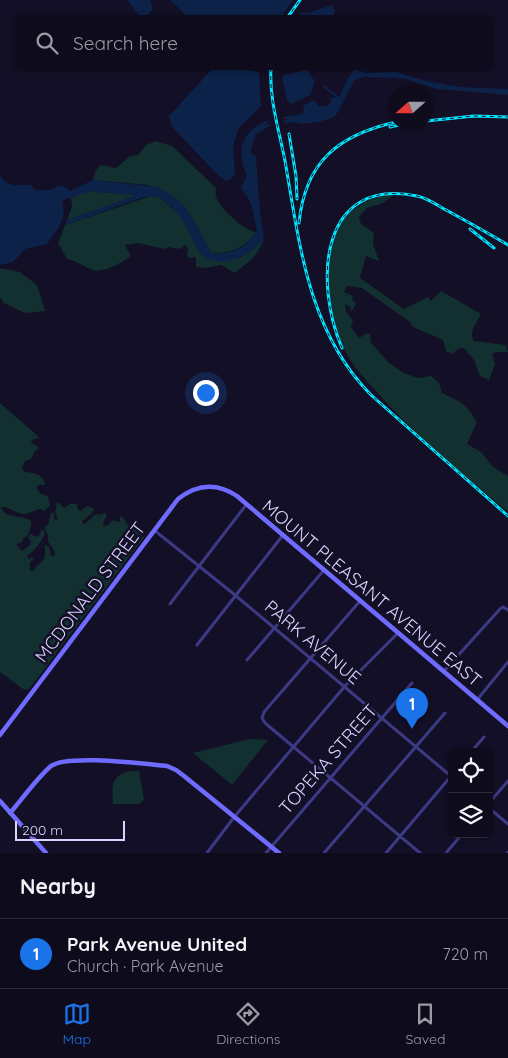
<!DOCTYPE html>
<meta charset="utf-8">
<style>
:root{--surface:#0e0b1c;--page:#1c1929;--text:#f1f3f6;--muted:#9b9ba3;--line:#2e2b3b;--accent:#1a73e8}
body{margin:0;font-family:Quicksand,sans-serif;background:var(--page);color:var(--text)}
.controls{position:absolute;right:15px;bottom:15px;display:grid;overflow:hidden;border-radius:8px;box-shadow:0 1px 4px #0004}
.controls button{width:45px;height:45px;display:grid;place-items:center;padding:0;border:0;border-bottom:1px solid var(--line);background:var(--surface);color:var(--text);font:25px sans-serif}
.compass{position:absolute;left:388px;top:85px;width:45px;height:45px;border-radius:50%;background:var(--surface);box-shadow:0 1px 4px #0004;rotate:249deg}
.scale{position:absolute;left:15px;bottom:12px;width:110px;box-sizing:border-box;padding-left:5px;border:2px solid #d9d4ff;border-top:0;font-size:14px;line-height:18px;white-space:nowrap;color:#d9d4ff;-webkit-text-stroke:4px #130f26;paint-order:stroke}
.you{position:absolute;left:205px;top:392px;width:18px;height:18px;margin:-12px;border:4px solid #fff;border-radius:50%;background:#1a73e8;box-shadow:0 0 0 8px #1a73e833}
.badge{display:grid;place-items:center;width:32px;height:32px;border-radius:50%;background:var(--accent);color:#fff;font-size:16px;font-weight:700}
.pin{position:absolute;translate:-50% -41px;filter:drop-shadow(0 1px 2px #0008)}
.pin::after{content:'';position:absolute;top:26px;width:18px;height:15px;background:inherit;clip-path:polygon(0 0,100% 0,50% 100%)}
.list{margin:0;padding:0;list-style:none}
h2{display:flex;justify-content:space-between;align-items:center;height:65px;margin:0;padding:0 20px;font-size:21px}
h2 small{font-size:16px;font-weight:400;color:var(--muted)}
.list li{display:grid;grid-template-columns:32px 1fr auto;gap:15px;align-items:center;box-sizing:border-box;height:70px;padding:0 20px;border-top:1px solid var(--line)}
.list b{display:block;font-size:19px;white-space:nowrap}
.list p{margin:0;font-size:16px;white-space:nowrap;color:var(--muted)}
.list em{font-size:16px;font-style:normal;color:var(--muted)}
.icon{flex:none;width:28px;height:28px;fill:none;stroke:currentColor;stroke-width:2;stroke-linecap:round;stroke-linejoin:round}
.map{position:relative;flex:none;width:508px;height:853px;overflow:hidden}
.search{position:absolute;background:var(--surface);box-shadow:0 1px 4px #0004;left:15px;right:15px;top:15px;height:55px;display:flex;align-items:center;gap:12px;box-sizing:border-box;padding:0 18px;border-radius:8px;color:var(--muted);font-size:19px}
.sheet{height:135px;background:var(--surface)}
nav{display:flex;justify-content:space-around;align-items:center;box-sizing:border-box;height:70px;border-top:1px solid var(--line);background:var(--surface);font-size:14px;color:var(--muted)}
nav a{display:grid;justify-items:center;gap:2px}
nav .on{color:var(--accent)}
.map>svg:first-child{display:block}
</style>
<div class="map">
<svg width="508" height="853" viewBox="0 0 508 853">
<rect width="100%" height="100%" fill="#130f26"/>
<!-- green -->
<path fill="#12302f" d="M 156,141 L 172,146 L 216,188 C 216,191 215,194 216,197 C 220,208 244,231 256,232 C 245,248 230,254 211,253 L 194,221 L 185,207 L 148,185 L 93,180 L 96,170 L 101,165 L 116,168 L 130,156 L 138,155 L 146,145 Z
M 95,190 L 98,192 L 139,195 L 67,220 L 72,207 L 71,198 L 81,194 Z
M 391,193 L 395,194 L 383,203 L 367,208 L 359,217 L 361,224 L 374,233 L 373,244 L 379,261 L 366,256 L 360,278 L 404,309 L 428,297 L 431,301 L 441,291 L 481,314 C 477,323 468,332 474,341 L 506,345 L 508,352 L 496,352 L 492,354 L 495,364 L 489,380 L 480,376 L 474,360 L 464,348 L 459,348 L 452,354 L 446,351 L 443,340 L 413,327 L 410,322 L 362,288 L 347,286 L 344,292 L 353,296 L 352,299 L 356,304 L 351,312 L 350,307 L 345,304 L 346,312 L 353,320 L 351,327 L 359,338 L 367,333 L 370,334 L 371,343 L 389,363 L 404,373 L 418,378 L 431,376 L 439,383 L 442,393 C 461,402 466,403 477,422 L 467,444 L 481,452 L 493,467 L 508,476 L 508,512 C 462,474 415,436 376,391 C 366,380 355,369 348,356 C 331,325 323,280 332,245 C 340,215 360,199 391,193 Z
M 151,196 L 159,197 L 180,215 L 201,254 C 224,256 244,264 259,242 L 263,243 L 254,257 L 235,273 L 221,265 L 205,268 L 196,267 L 196,257 L 189,258 L 187,256 L 188,249 L 185,245 L 180,249 L 168,247 L 164,249 L 138,243 L 125,245 L 131,256 C 122,263 100,275 90,269 C 82,265 76,261 67,259 L 58,243 L 65,225 Z
M 0,268 L 20,272 L 37,285 L 45,311 L 25,313 L 4,303 L 0,297 Z
M 0,403 L 38,436 L 39,438 L 32,440 L 31,442 L 39,448 L 34,452 L 32,458 L 25,461 L 22,468 L 25,472 C 34,472 44,475 45,485 L 38,485 L 36,488 L 41,494 L 48,496 L 50,506 L 44,511 L 40,509 C 34,510 30,514 24,514 C 16,514 8,506 1,507 C 6,520 22,514 31,521 L 31,525 L 28,535 L 24,538 L 21,543 L 16,544 L 22,551 L 30,545 L 31,542 L 28,537 L 30,534 L 37,537 L 40,535 L 41,530 L 45,531 C 45,539 33,552 27,556 L 28,559 L 32,557 L 34,559 L 30,562 L 30,571 L 33,571 C 39,562 49,560 44,547 L 46,545 L 49,547 L 51,556 L 55,556 L 54,550 L 48,542 L 48,535 L 44,527 L 48,525 L 51,513 L 54,513 L 54,520 L 58,519 L 55,512 L 57,503 L 59,503 L 64,508 L 70,504 L 77,504 L 78,510 L 81,511 L 87,506 L 94,509 L 91,514 L 82,521 L 83,524 L 86,523 L 96,514 L 99,515 L 105,513 L 107,515 L 103,523 L 104,526 L 107,526 L 113,520 L 118,522 L 120,521 L 120,517 L 122,516 L 128,526 L 138,530 L 141,537 L 145,536 L 30,688 L 28,690 L 23,689 L 0,672 Z
M 250,739 L 268,740 L 232,785 L 193,753 Z
M 131,771 L 139,771 L 144,800 L 139,804 L 113,804 C 112,787 110,775 131,771 Z"/>
<!-- water -->
<path fill="#0c2248" d="M 127,0 L 150,0 L 153,9 L 148,15 L 141,17 Z
M 170,0 L 293,0 L 281,17 L 189,18 Z
M 332,5 L 335,11 L 332,17 L 297,17 L 301,12 L 308,13 Z
M 213,68 L 235,68 L 259,72 L 261,106 L 238,129 L 233,147 L 235,173 L 232,178 L 226,181 L 219,176 L 172,127 L 169,116 Z
M 355,69 L 365,73 L 396,72 L 426,81 L 461,87 L 508,89 L 508,95 L 437,89 L 406,79 L 394,78 L 362,77 L 354,81 L 338,112 L 334,117 L 319,122 L 301,124 L 294,122 L 285,124 L 284,121 L 288,119 L 284,119 L 283,117 L 302,114 L 304,111 L 303,106 L 314,100 L 319,106 L 326,106 L 331,102 L 329,95 L 331,98 L 336,97 L 324,88 L 323,84 L 339,97 L 348,78 Z
M 305,70 L 308,71 L 315,82 L 310,95 L 291,104 L 287,100 L 282,78 L 285,75 Z
M 268,120 L 267,125 L 270,124 L 270,126 L 256,134 L 251,149 L 251,155 L 252,154 L 256,156 L 259,202 L 264,241 L 263,243 L 259,243 C 252,252 243,258 231,260 C 192,268 197,236 179,215 C 174,208 166,203 159,197 L 151,196 L 141,198 L 65,225 L 67,220 L 137,195 L 98,192 L 95,190 L 63,200 L 62,203 C 68,219 55,232 47,244 L 25,249 L 13,262 L 0,265 L 0,175 L 4,181 L 12,185 L 31,185 L 36,191 C 41,189 43,191 48,190 C 59,189 59,181 70,191 L 93,180 L 157,187 L 172,195 L 185,207 L 194,221 L 211,253 C 230,255 249,248 257,229 L 251,204 L 241,187 L 247,176 C 235,150 242,131 268,120 Z"/>
<g fill="none" stroke-linecap="round" stroke-linejoin="round">
<!-- street -->
<path stroke="#3d3a85" stroke-width="3" d="M 154,530 L 235,595 L 452,777
M 360,601 L 264,712 L 262,718 L 265,723 L 420,853
M 170,604 L 246,505
M 197,645 L 283,535
M 247,660 L 324,570
M 444,671 L 500,609 L 503,607 L 508,610
M 477,700 L 508,662
M 471,752 L 484,737
M 489,803 L 508,781
M 489,808 L 508,824
M 207,853 L 235,816 L 345,686 L 398,633
M 266,853 L 412,683
M 324,853 L 445,713
M 386,853 L 452,775
M 446,853 L 462,834
M 507,853 L 508,852"/>
<!-- secondary -->
<path stroke="#6f6bff" stroke-width="4.5" d="M 0,735 L 178,499 C 197,484 216,482 237,496 L 508,726
M 0,801 L 46,853
M 10,813 C 22,799 38,777 51,766 C 68,754 144,764 167,766 L 176,770 L 184,776 L 279,853"/>
<!-- rail casing -->
<g stroke="#00e5ff" stroke-width="3">
<path id="rail" d="M 287,18 L 300,0
M 271,68 C 269,99 279,130 285,161 C 300,246 308,331 371,395 L 508,516
M 426,121 L 474,116 L 508,117
M 390,127 L 413,122
M 289,134 L 296,176 L 297,199
M 299,223 C 305,162 338,135 396,122
M 470,229 L 494,248
M 342,348 C 314,283 319,176 417,196 C 428,198 438,206 448,211 C 468,222 488,233 508,245"/>
</g>
<!-- rail -->
<use href="#rail" stroke="#130f26" stroke-width="1" stroke-dasharray="4" stroke-linecap="butt"/>
</g>
<g text-anchor="middle" dominant-baseline="central" stroke-width="5" stroke-linejoin="round" paint-order="stroke">
<!-- street labels -->
<g font-size="18" fill="#d9d4ff" stroke="#130f26">
<text transform="translate(90 592) rotate(-53)">MCDONALD STREET</text>
<text transform="translate(372 593) rotate(40)">MOUNT PLEASANT AVENUE EAST</text>
<text transform="translate(313 642) rotate(40)">PARK AVENUE</text>
<text transform="translate(328 759) rotate(-49)">TOPEKA STREET</text>
</g>
</g>
</svg>
<div class="controls">
<button><svg class="icon" aria-label="locate" viewBox="0 0 24 24"><circle cx="12" cy="12" r="6"/><path d="M12 2v4M12 18v4M2 12h4M18 12h4"/></svg></button>
<button><svg class="icon" aria-label="layers" viewBox="0 0 24 24"><path d="M12 4l9 5-9 5-9-5zM3 14l9 5 9-5"/></svg></button>
</div>
<svg class="compass" viewBox="-18 -18 36 36"><path d="M0-13l5 13h-10z" fill="#e53935"/><path d="M0 13l5-13h-10z" fill="#9b9ba3"/></svg>
<div class="scale">200 m</div>
<div class="you"></div>
<div class="pin badge" style="left:412px;top:729px">1</div>
<div class="search"><svg class="icon" aria-label="search" viewBox="0 0 24 24"><circle cx="10" cy="10" r="6"/><path d="M15 15l6 6"/></svg>Search here</div>
</div>
<section class="sheet">
<h2>Nearby<small></small></h2>
<ul class="list">
<li><span class="badge">1</span><div><b>Park Avenue United</b><p>Church · Park Avenue</p></div><em>720 m</em></li>
</ul>
</section>
<nav>
<a class="on"><svg class="icon" aria-label="map" viewBox="0 0 24 24"><path d="M3 6l6-2 6 2 6-2v14l-6 2-6-2-6 2zM9 4v14M15 6v14"/></svg>Map</a>
<a><svg class="icon" aria-label="directions" viewBox="0 0 24 24"><path d="M12 3l9 9-9 9-9-9zM9 14v-3h6M13 9l2 2-2 2"/></svg>Directions</a>
<a><svg class="icon" aria-label="saved" viewBox="0 0 24 24"><path d="M7 4h10v16l-5-4-5 4z"/></svg>Saved</a>
</nav>
